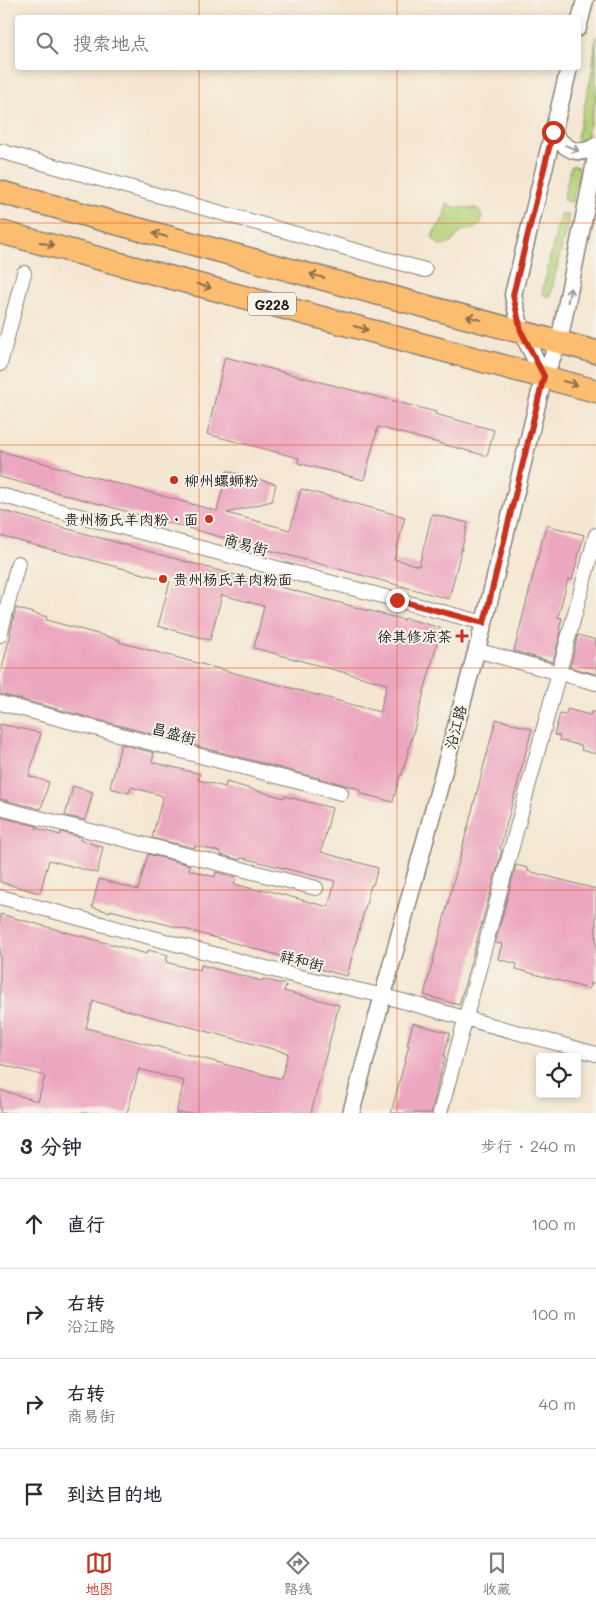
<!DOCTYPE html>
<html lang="zh">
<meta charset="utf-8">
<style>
:root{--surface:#fff;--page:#f2f2f3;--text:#2b2b33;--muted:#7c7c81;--line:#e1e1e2;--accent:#c8321e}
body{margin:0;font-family:Mali,"LXGW WenKai TC",sans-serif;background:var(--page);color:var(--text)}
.controls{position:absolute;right:15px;bottom:15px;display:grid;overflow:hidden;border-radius:5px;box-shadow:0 2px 8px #0003}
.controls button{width:45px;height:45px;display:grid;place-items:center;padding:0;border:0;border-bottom:1px solid var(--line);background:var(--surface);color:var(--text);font:25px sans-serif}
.stop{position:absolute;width:15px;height:15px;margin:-11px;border:4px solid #c8321e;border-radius:50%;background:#fff}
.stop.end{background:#c8321e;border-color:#fff;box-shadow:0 1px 5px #0008}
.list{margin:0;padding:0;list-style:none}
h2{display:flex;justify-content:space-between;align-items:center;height:65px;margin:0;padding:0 20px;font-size:21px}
h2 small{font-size:16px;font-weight:400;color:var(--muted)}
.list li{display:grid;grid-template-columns:32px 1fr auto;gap:15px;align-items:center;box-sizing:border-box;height:90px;padding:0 20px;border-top:1px solid var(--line)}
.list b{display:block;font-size:19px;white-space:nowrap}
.list p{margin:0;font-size:16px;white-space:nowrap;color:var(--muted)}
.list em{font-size:16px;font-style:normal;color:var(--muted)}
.icon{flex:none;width:28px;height:28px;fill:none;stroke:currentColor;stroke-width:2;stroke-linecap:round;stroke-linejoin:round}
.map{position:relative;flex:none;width:596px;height:1113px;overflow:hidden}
.search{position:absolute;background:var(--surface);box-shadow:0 2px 8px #0003;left:15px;right:15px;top:15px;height:55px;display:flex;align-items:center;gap:12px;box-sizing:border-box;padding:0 18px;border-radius:5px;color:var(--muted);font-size:19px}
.sheet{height:425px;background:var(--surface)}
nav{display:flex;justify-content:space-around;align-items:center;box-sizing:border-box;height:70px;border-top:1px solid var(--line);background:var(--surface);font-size:14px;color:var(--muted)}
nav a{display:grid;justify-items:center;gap:2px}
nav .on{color:var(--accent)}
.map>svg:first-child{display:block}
</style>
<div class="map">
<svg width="596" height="1113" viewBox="0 0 596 1113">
<rect width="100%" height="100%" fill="#f7f3e8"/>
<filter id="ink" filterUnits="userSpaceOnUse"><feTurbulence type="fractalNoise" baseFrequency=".02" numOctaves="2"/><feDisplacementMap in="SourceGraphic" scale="10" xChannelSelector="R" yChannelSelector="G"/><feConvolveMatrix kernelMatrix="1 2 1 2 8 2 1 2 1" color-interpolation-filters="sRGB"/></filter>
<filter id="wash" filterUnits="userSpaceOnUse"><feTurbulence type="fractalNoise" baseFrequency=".0096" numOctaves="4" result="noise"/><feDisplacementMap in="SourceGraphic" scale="20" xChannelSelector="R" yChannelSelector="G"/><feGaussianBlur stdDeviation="1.12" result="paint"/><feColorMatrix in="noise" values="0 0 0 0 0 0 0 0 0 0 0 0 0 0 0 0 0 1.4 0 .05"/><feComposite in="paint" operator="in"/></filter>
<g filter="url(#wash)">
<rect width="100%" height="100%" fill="#f4e6d1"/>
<!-- green -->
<path fill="#b3d178" stroke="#68764a" d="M 596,36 L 596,99 L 586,140 L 584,143 L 581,143 L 577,138 L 592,73 Z
M 573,165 L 578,167 L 580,170 L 572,202 L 563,200 L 571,167 Z
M 447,204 L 458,208 L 476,208 L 481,214 C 484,227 473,230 462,230 L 451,243 L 442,246 C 428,239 432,233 440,224 C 444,219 445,211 447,204 Z
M 560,214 L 569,215 L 550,297 L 542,294 Z"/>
<g id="blocks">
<!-- building -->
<path fill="#eca7c0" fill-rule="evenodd" d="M 225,357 L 436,412 L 435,414 L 494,430 L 487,456 L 378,427 L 364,480 L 298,463 L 299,458 L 207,434 Z
M 0,451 L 217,511 L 227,471 L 276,484 L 272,501 L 227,513 L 290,530 L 301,489 L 405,517 L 394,559 L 419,566 L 432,514 L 468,523 L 449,599 L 0,477 Z
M 0,510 L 198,565 L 404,620 L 405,618 L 441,628 L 402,775 L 400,775 L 393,802 L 359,793 L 360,789 L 0,694 L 0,676 L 11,633 L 10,633 L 16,608 L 47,617 L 46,620 L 120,640 L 119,642 L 380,712 L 387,684 L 254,648 L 264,606 L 222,595 L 210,640 L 158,626 L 170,581 L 0,536 Z
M 546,525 L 584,535 L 572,580 L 568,579 L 558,617 L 562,618 L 559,630 L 561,631 L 553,662 L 514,651 Z
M 578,635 L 596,640 L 596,674 L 570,667 Z
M 567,709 L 590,715 L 591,712 L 596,712 L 596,754 L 581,750 L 582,746 L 559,740 L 560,736 L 554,735 L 560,714 L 566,715 Z
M 496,719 L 532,729 L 500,849 L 502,850 L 459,1005 L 424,995 Z
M 0,724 L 41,733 L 29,776 L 49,782 L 41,809 L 0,799 Z
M 121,744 L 154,753 L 152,762 L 200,774 L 198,780 L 225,787 L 226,782 L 284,798 L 284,796 L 332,808 L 321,852 L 378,868 L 373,885 L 371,885 L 347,976 L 312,967 L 313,965 L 188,930 L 110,910 L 110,912 L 92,907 L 99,879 L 138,890 L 148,854 L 190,865 L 189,870 L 215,877 L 216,872 L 236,877 L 234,884 L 261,891 L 262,889 L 328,907 L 335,881 L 243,858 L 241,858 L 240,860 L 221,855 L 221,852 L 197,846 L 195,846 L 195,848 L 152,838 L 163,796 L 131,787 L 129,793 L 110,788 Z
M 73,786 L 93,792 L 85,820 L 65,816 Z
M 0,817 L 37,826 L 36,828 L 60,835 L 61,832 L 81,837 L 80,840 L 103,847 L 97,873 L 49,860 L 40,893 L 0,882 Z
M 516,865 L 528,868 L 528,871 L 596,889 L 596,985 L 590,983 L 589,989 L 516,969 L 517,964 L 498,959 L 502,944 L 495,943 Z
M 0,914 L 147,954 L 148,950 L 168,955 L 166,962 L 191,969 L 191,968 L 200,970 L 201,965 L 262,981 L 263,979 L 286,985 L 284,991 L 339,1005 L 311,1113 L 176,1113 L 184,1081 L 139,1069 L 127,1113 L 0,1113 L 0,1090 L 38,1101 L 45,1076 L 0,1064 ZM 93,1001 L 288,1053 L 281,1079 L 86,1028 Z
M 413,1023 L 450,1033 L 444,1056 L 445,1056 L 431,1113 L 391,1113 L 409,1045 L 407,1045 Z"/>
</g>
</g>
<g filter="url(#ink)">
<use href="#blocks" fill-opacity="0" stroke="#888176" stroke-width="1"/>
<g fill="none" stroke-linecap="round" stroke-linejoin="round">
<!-- minor casing -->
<g stroke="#888176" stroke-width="16">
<path id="minor" d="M 0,151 L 425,270
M 0,364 L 24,273
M 0,495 L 484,623
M 0,635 L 18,563
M 476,650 L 596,683
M 0,703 L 341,793
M 0,808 L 316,888
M 0,897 L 296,976 L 384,996 L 596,1054
M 440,1113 L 596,535"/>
</g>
<!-- tertiary casing -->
<g stroke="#888176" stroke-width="19">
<path id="tertiary" d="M 578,28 L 585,0
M 553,132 C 563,148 578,158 596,146
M 544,376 L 521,331 L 513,295 L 569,68
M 351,1113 L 484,623 L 544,376 L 559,342 L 596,157"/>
</g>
<!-- trunk casing -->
<g stroke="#888176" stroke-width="25">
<path id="trunk" d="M 0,192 L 596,352
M 0,232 L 596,391"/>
</g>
<!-- minor -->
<use href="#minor" stroke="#fff" stroke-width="14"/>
<!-- tertiary -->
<use href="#tertiary" stroke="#fff" stroke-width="16"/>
<!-- trunk -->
<use href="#trunk" stroke="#fcbd6f" stroke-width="22"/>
</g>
<!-- one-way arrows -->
<defs><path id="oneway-shaft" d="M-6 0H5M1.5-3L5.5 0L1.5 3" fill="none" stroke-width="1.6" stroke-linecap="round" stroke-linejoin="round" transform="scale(1.25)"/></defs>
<g stroke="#999">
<use href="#oneway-shaft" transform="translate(572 148) rotate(23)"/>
<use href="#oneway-shaft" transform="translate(569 295) rotate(-79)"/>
</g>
<g stroke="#8c6c46">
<use href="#oneway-shaft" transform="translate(160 235) rotate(-165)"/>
<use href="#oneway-shaft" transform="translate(47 244) rotate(15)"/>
<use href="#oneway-shaft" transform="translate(317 276) rotate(-165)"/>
<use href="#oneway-shaft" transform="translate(204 286) rotate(15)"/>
<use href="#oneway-shaft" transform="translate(474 318) rotate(-165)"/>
<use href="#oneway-shaft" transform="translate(361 328) rotate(15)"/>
<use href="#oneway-shaft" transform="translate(570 383) rotate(15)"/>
</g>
</g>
<g fill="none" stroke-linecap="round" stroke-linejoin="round" filter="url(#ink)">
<!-- route -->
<path stroke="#c8321e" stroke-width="6" d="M 397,600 L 484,623 L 544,376 L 521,331 L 513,295 L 553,132"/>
</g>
<!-- grid -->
<path fill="none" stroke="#de560d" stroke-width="1" stroke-opacity="0.55" d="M 199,0 L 199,18M 397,0 L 397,18M 199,68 L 199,1113M 397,68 L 397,1113M 0,223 L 596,223M 0,445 L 596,445M 0,668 L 596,668M 0,890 L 596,890"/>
<!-- markers -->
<g fill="#c8321e" stroke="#f7f3e8" stroke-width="2">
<circle cx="174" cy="480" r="5"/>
<circle cx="209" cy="519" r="5"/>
<circle cx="163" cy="579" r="5"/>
<path d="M459.5 628.5h5v5h5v5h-5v5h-5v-5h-5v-5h5z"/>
</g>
<g text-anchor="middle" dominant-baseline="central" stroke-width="4" stroke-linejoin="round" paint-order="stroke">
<!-- shield labels -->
<rect fill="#f7f3e8" stroke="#5e5c59" stroke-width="1" x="248" y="292.5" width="48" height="23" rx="4"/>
<g font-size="14" font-weight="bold" fill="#1c1c1c">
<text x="272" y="304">G228</text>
</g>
<!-- poi labels -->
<g font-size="15" fill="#1c1c1c" stroke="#f7f3e8" text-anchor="start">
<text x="184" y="480">柳州螺蛳粉</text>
<text x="199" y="519" text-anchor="end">贵州杨氏羊肉粉・面</text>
<text x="173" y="579">贵州杨氏羊肉粉面</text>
<text x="452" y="636" text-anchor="end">徐其修凉茶</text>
</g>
<!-- street labels -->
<g font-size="15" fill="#1c1c1c" stroke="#f7f3e8">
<text transform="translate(246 544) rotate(15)">商易街</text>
<text transform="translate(455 727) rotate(-75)">沿江路</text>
<text transform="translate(174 733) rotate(15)">昌盛街</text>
<text transform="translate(302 960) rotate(14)">祥和街</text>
</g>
</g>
</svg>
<div class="controls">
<button><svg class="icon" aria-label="locate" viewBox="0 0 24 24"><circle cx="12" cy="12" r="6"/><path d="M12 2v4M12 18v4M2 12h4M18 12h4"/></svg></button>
</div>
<div class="stop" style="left:553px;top:132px"></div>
<div class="stop end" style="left:397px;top:600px"></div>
<div class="search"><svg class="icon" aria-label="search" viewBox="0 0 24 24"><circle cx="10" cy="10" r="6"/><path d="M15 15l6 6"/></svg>搜索地点</div>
</div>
<section class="sheet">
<h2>3 分钟<small>步行 · 240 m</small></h2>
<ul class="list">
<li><svg class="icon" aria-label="ahead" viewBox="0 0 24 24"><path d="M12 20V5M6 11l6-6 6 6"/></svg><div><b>直行</b></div><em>100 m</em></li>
<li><svg class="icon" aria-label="right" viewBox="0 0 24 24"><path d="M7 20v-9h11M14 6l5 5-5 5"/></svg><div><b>右转</b><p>沿江路</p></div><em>100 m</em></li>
<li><svg class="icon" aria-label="right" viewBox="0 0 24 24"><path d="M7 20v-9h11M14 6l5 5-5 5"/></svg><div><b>右转</b><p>商易街</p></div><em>40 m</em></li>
<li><svg class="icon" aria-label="arrive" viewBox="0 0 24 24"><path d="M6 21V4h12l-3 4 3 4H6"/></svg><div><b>到达目的地</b></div></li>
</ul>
</section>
<nav>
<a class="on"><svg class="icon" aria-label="map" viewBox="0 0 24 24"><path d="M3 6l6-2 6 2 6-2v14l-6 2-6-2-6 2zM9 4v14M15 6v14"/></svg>地图</a>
<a><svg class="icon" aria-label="directions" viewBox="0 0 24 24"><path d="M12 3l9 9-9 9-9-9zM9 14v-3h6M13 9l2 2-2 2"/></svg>路线</a>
<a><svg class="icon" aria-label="saved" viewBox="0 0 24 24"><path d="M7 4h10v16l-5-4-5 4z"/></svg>收藏</a>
</nav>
